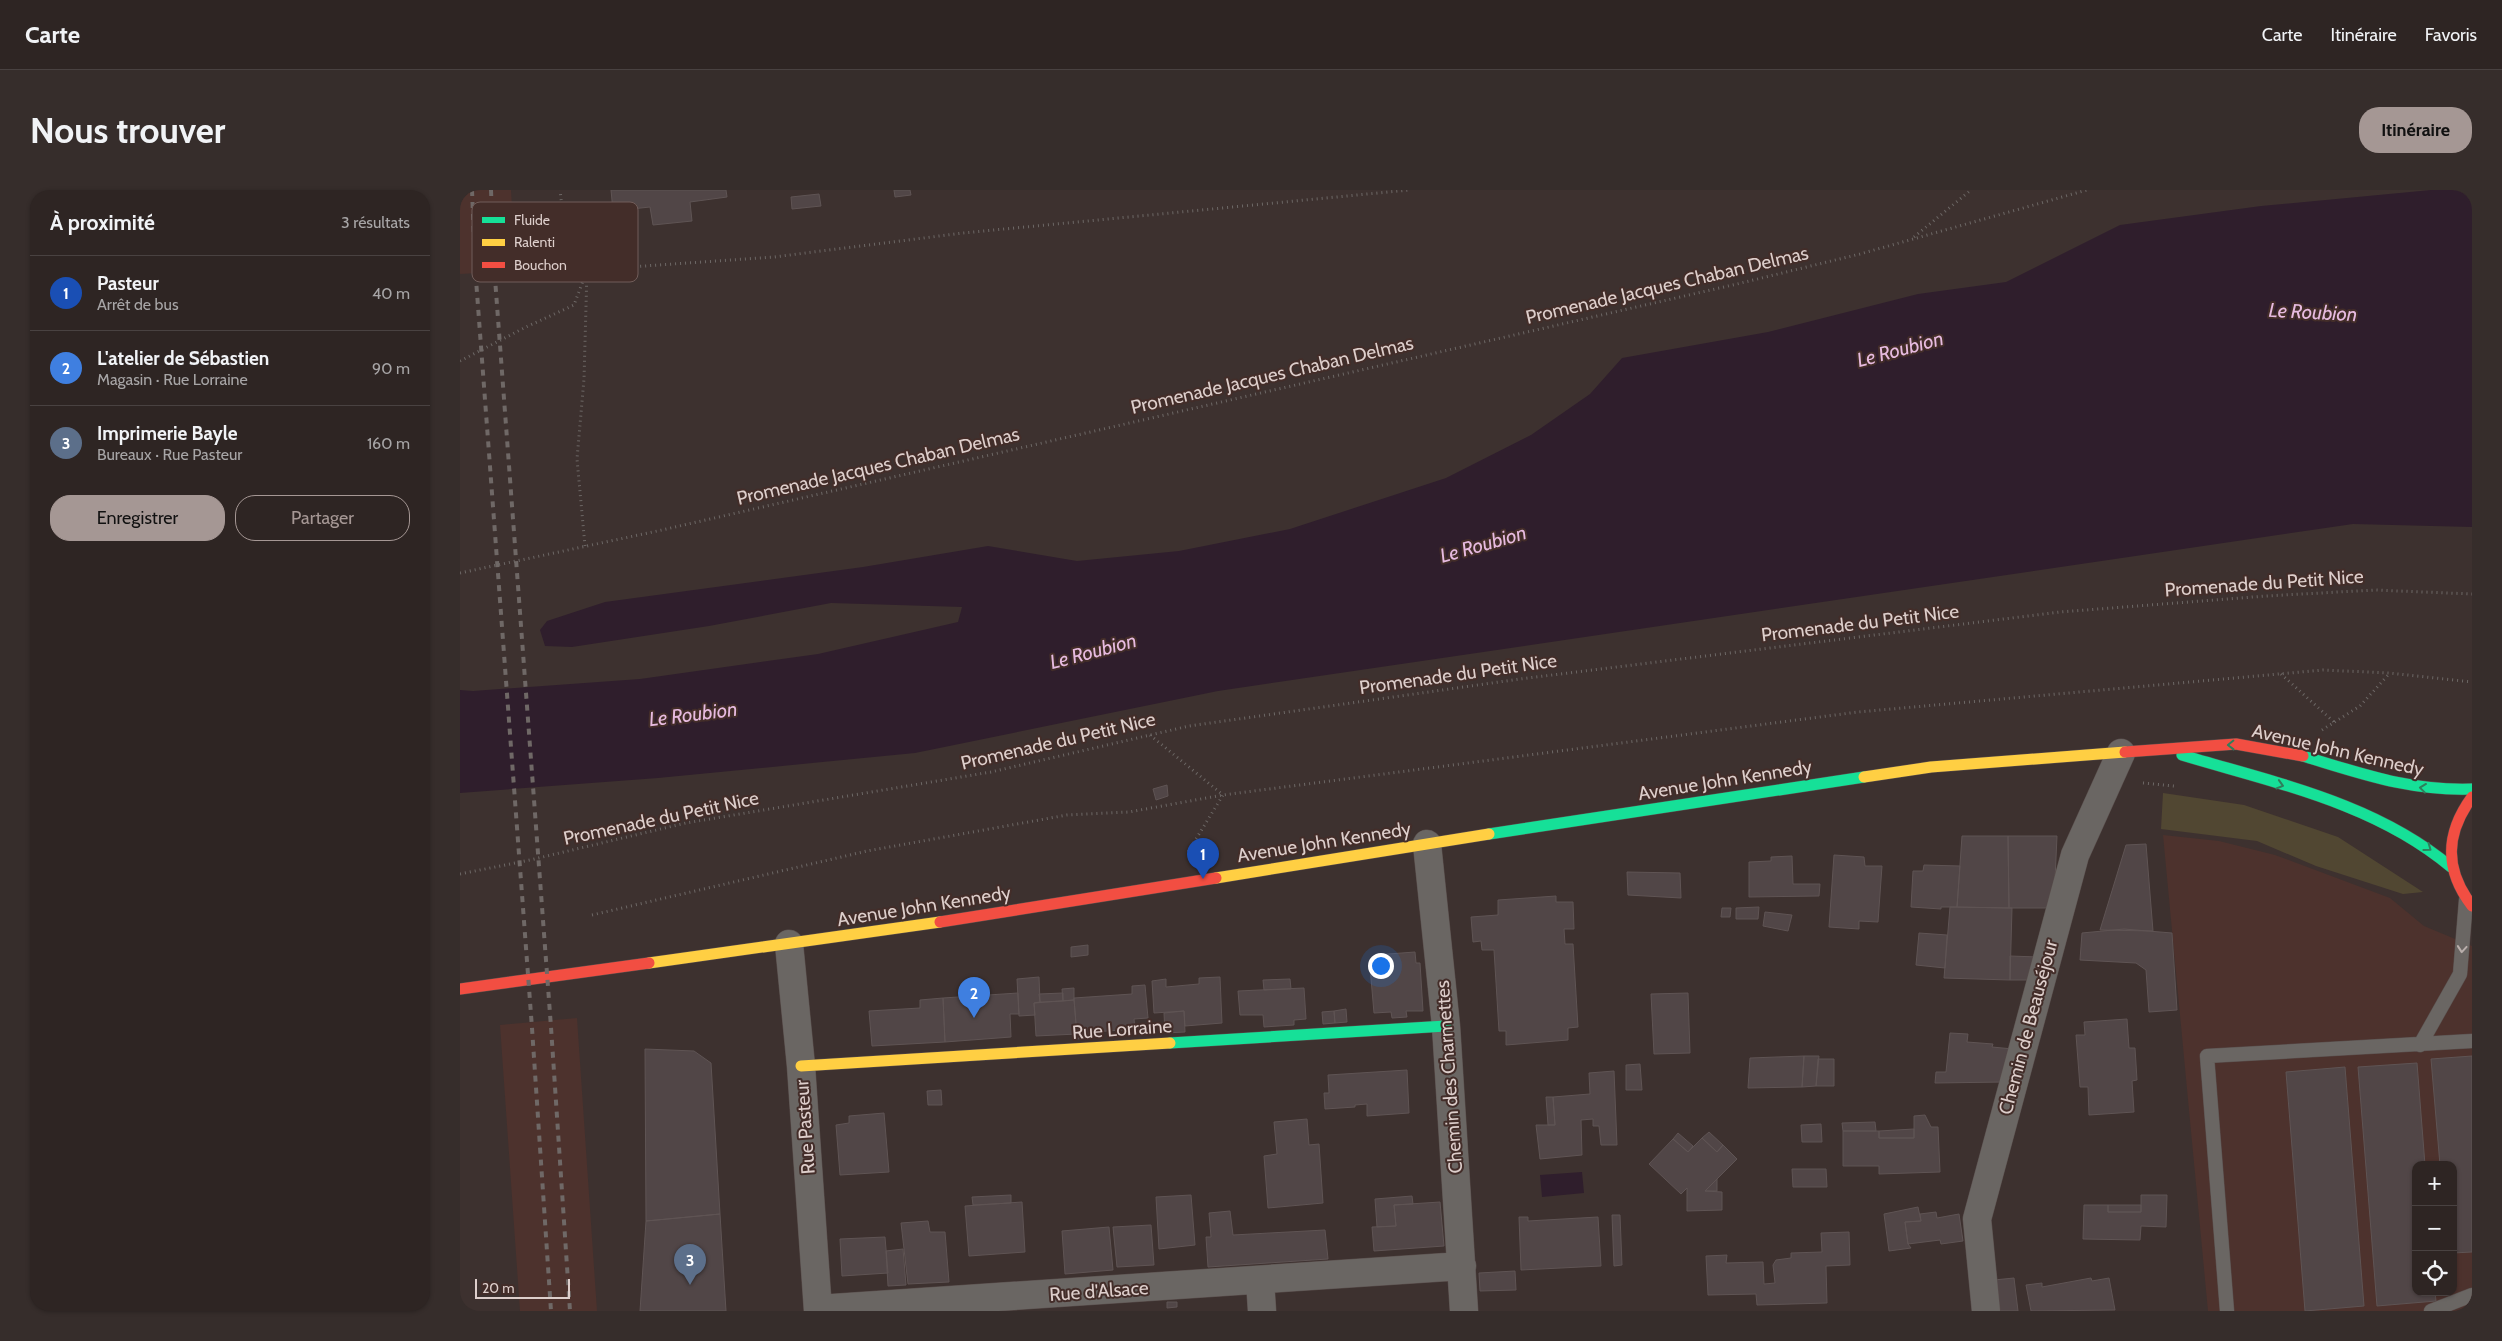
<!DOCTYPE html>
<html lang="fr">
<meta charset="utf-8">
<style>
:root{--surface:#2e2523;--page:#362d2b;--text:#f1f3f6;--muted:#a7a5a6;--line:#494241;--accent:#a59794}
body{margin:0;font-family:Cabin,sans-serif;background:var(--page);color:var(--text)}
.controls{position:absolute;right:15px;bottom:15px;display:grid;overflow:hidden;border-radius:10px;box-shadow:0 1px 4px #0004}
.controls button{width:45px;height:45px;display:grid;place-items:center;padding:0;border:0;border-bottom:1px solid var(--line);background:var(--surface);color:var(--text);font:25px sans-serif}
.scale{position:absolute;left:15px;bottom:12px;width:95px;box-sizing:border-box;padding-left:5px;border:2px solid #ddcecb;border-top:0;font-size:14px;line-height:18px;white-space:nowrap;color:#ddcecb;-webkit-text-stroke:4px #432d29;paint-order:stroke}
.you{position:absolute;left:920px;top:775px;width:18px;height:18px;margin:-12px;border:4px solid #fff;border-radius:50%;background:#1a73e8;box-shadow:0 0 0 8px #1a73e833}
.badge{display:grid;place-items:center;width:32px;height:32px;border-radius:50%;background:var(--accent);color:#fff;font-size:16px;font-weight:700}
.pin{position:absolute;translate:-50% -41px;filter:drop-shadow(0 1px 2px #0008)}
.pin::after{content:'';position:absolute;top:26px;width:18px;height:15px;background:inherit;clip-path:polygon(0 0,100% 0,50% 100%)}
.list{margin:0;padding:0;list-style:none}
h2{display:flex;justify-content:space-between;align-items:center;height:65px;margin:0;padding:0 20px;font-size:21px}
h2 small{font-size:16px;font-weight:400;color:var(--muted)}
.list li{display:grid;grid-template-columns:32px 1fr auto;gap:15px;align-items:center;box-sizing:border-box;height:75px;padding:0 20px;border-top:1px solid var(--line)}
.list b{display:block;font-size:19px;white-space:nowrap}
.list p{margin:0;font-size:16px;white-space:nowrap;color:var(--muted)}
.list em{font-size:16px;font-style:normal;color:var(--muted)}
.actions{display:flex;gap:10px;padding:15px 20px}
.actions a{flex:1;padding:11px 0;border:1px solid var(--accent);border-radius:20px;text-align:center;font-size:18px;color:var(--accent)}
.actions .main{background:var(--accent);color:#111}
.icon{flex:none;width:28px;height:28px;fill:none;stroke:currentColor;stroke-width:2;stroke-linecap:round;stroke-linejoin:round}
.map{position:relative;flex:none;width:2012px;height:1121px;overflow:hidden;border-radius:20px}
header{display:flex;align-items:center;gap:30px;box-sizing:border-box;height:70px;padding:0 25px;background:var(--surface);border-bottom:1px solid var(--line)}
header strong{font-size:24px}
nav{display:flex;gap:28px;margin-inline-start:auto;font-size:18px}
.intro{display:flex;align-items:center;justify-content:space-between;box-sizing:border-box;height:120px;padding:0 30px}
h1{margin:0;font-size:35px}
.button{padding:12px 22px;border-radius:20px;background:var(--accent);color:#111;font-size:18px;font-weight:700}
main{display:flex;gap:30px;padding:0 30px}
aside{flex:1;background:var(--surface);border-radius:20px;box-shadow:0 1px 4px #0004}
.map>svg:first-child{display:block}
</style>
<header>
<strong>Carte</strong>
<nav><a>Carte</a><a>Itinéraire</a><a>Favoris</a></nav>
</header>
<div class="intro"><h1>Nous trouver</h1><a class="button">Itinéraire</a></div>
<main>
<aside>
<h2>À proximité<small>3 résultats</small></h2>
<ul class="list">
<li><span class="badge" style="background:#1a4fb4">1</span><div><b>Pasteur</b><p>Arrêt de bus</p></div><em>40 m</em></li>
<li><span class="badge" style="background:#3f7fe0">2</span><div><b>L'atelier de Sébastien</b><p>Magasin · Rue Lorraine</p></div><em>90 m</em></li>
<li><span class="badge" style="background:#5c6f8a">3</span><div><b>Imprimerie Bayle</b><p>Bureaux · Rue Pasteur</p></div><em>160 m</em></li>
</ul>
<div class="actions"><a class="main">Enregistrer</a><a>Partager</a></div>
</aside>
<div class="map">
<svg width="2012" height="1121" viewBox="0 0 2012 1121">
<rect width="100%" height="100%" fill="#3d312f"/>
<!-- built -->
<path fill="#4d322d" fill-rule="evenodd" d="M 0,0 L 51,0 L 56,81 L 0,84 Z
M 1703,645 L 1759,651 L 1815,665 L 1930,708 L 1964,736 L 2012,756 L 2012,1121 L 1748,1121 ZM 1956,975 L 1993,975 L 1993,1102 L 1956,1102 Z
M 117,828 L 137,1121 L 60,1121 L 40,835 Z"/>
<!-- green -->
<path fill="#514732" d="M 1703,603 L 1784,615 L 1878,647 L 1963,702 L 1943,704 L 1856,676 L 1797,651 L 1701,639 Z"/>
<!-- water -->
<path fill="#2f1e2c" d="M 1971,0 L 2012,0 L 2012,337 L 1893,334 L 758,501 L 455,563 L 198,588 L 0,603 L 0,500 L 13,501 L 180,489 L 358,464 L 498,432 L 502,417 L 371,413 L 249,436 L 112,457 L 85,456 L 80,440 L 87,431 L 145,412 L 403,377 L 528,356 L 617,371 L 719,361 L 830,339 L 986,288 L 1071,245 L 1130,204 L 1162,168 L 1308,142 L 1458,104 L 1546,92 L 1660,35 L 1801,16 Z
M 1122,982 L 1124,1003 L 1082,1007 L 1080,985 Z"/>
<!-- building -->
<path fill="#514647" stroke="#5f5454" d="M 151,0 L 266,0 L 267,7 L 230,12 L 232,31 L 193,35 L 190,17 L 153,21 Z
M 434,0 L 450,0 L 451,5 L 435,7 Z
M 359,4 L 361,16 L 332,19 L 331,7 Z
M 707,595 L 708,606 L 696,610 L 693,599 Z
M 1502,646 L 1548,646 L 1549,718 L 1497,717 Z
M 1548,646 L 1597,646 L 1595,690 L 1591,718 L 1549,718 Z
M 1686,654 L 1693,741 L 1640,740 L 1666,655 Z
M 1374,665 L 1404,667 L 1405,676 L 1422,676 L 1418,732 L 1399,731 L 1399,739 L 1369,737 Z
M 1332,666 L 1333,694 L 1360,694 L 1359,706 L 1289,707 L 1289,672 L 1311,671 L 1311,667 Z
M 1464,675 L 1500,676 L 1497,717 L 1481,717 L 1481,719 L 1451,717 L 1453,681 L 1463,681 Z
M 1167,682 L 1220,683 L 1221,708 L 1168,705 Z
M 1096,706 L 1096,712 L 1113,712 L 1114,739 L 1104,739 L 1105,754 L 1113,754 L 1118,837 L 1108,838 L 1108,850 L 1046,855 L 1046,841 L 1039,841 L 1034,760 L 1022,760 L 1021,751 L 1013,752 L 1011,727 L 1038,725 L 1038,710 Z
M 1299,717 L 1298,729 L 1276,729 L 1276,718 Z
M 1490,717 L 1552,718 L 1550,790 L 1484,788 Z
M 1262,718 L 1271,718 L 1270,727 L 1261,727 Z
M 1305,722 L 1332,725 L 1328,741 L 1303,736 Z
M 1664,739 L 1712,743 L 1717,820 L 1689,822 L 1686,780 L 1676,773 L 1620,770 L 1622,743 Z
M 1459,743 L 1487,745 L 1485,778 L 1456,775 Z
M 628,755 L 628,765 L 611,767 L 611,757 Z
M 955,762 L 956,773 L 960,773 L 963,821 L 946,821 L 947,827 L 932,828 L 931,822 L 914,823 L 910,777 L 917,776 L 915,765 Z
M 1550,766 L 1578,767 L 1572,790 L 1550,790 Z
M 579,787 L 580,812 L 574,813 L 575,825 L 559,826 L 557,789 Z
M 760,787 L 762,833 L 725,836 L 724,821 L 694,823 L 692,791 L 706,789 L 706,797 L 739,794 L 739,788 Z
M 830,789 L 831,799 L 804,800 L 803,790 Z
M 685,795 L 688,828 L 674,829 L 675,839 L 633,842 L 634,847 L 617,849 L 614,808 L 672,804 L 672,796 Z
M 614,798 L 614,810 L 603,811 L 602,799 Z
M 844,798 L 846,829 L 834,830 L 834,835 L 804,837 L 803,825 L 780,825 L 778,801 Z
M 558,803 L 559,824 L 550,824 L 551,847 L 485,852 L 483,808 Z
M 603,803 L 603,811 L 580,812 L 579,804 Z
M 1228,803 L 1230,863 L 1194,864 L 1191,804 Z
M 483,808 L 485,852 L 412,856 L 409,821 L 460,818 L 460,810 Z
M 614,810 L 617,844 L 576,846 L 574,813 Z
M 886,819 L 887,832 L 875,833 L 874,821 Z
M 724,821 L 725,842 L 705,843 L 704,823 Z
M 874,821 L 875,833 L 863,834 L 862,822 Z
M 1667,829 L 1669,858 L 1675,858 L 1677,890 L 1672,891 L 1674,922 L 1629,925 L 1628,897 L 1620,897 L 1616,845 L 1625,845 L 1624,832 Z
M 1490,843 L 1508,844 L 1507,852 L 1533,854 L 1532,857 L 1553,859 L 1544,892 L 1475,893 L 1476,882 L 1486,882 Z
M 185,859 L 234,861 L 251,873 L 260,1024 L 186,1031 Z
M 1344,866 L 1342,897 L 1288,898 L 1290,868 Z
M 1344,866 L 1359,866 L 1356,896 L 1342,897 Z
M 2012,866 L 2012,1062 L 1993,1063 L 1993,975 L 1980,975 L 1971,869 Z
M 1358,869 L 1374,869 L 1374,896 L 1356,896 Z
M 1957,873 L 1965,975 L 1956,975 L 1956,1102 L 1975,1102 L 1976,1111 L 1917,1116 L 1898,877 Z
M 1180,874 L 1182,900 L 1166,900 L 1166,875 Z
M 1885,877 L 1904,1116 L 1845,1121 L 1826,882 Z
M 947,880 L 949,923 L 907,926 L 907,914 L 895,915 L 895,917 L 865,919 L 864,903 L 869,903 L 868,885 Z
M 1154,881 L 1157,955 L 1141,955 L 1139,936 L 1133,936 L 1133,929 L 1121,930 L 1122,965 L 1080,969 L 1076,935 L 1095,935 L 1093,907 L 1130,904 L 1129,883 Z
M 481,900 L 482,915 L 468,915 L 467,901 Z
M 1086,907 L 1093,907 L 1095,935 L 1088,935 Z
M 424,923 L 429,982 L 380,985 L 376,935 L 389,933 L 389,926 Z
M 1465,925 L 1471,937 L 1478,937 L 1480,982 L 1419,984 L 1419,976 L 1383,976 L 1383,941 L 1419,941 L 1419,948 L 1454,948 L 1454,926 Z
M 847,929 L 849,955 L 859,954 L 863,1013 L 808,1018 L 804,966 L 817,964 L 814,932 Z
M 1415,932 L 1416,941 L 1383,941 L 1382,933 Z
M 1361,934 L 1362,952 L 1342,952 L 1341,935 Z
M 1454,939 L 1454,948 L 1419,948 L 1419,941 Z
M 1249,942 L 1263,955 L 1257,962 L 1242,948 Z
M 1218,943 L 1233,956 L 1228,962 L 1213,949 Z
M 1242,948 L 1257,962 L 1263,955 L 1277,969 L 1245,1001 L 1262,1002 L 1262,1020 L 1227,1021 L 1227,998 L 1221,1004 L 1189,974 L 1213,949 L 1228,962 Z
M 1332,979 L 1366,979 L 1367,997 L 1333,997 Z
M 1257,989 L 1257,1001 L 1245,1001 Z
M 551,1005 L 551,1013 L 513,1015 L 512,1007 Z
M 731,1005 L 735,1055 L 699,1059 L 696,1007 Z
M 1681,1005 L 1707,1005 L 1706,1037 L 1681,1036 L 1680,1050 L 1623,1049 L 1624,1015 L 1648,1015 L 1648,1022 L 1681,1022 Z
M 952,1006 L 953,1014 L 934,1015 L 936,1036 L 917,1037 L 915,1009 Z
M 562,1012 L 565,1062 L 509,1066 L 505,1016 Z
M 980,1012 L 984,1056 L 914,1061 L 912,1037 L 936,1036 L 934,1015 Z
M 1648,1015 L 1681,1015 L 1681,1022 L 1648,1022 Z
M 1458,1017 L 1461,1031 L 1445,1032 L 1448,1054 L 1451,1058 L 1429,1061 L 1424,1024 Z
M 770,1021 L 773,1045 L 865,1040 L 868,1069 L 748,1077 L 746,1047 L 751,1047 L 749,1023 Z
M 1476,1022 L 1477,1028 L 1499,1024 L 1503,1051 L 1481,1054 L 1480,1050 L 1448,1054 L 1445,1032 L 1461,1031 L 1460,1024 Z
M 260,1024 L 266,1121 L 180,1121 L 186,1031 Z
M 1152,1025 L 1160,1025 L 1162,1075 L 1154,1076 Z
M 1059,1027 L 1068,1027 L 1068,1031 L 1138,1027 L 1141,1076 L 1061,1080 Z
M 468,1031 L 470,1042 L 485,1042 L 489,1092 L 448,1094 L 441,1033 Z
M 691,1035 L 694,1075 L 657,1077 L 653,1037 Z
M 649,1037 L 653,1080 L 605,1084 L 602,1041 Z
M 1389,1042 L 1390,1075 L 1366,1076 L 1367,1113 L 1297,1115 L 1296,1104 L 1248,1105 L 1246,1066 L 1267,1065 L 1266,1073 L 1303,1072 L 1304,1094 L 1315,1093 L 1313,1075 L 1316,1070 L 1331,1068 L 1331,1063 L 1362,1062 L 1361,1043 Z
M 425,1047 L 428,1083 L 382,1086 L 380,1049 Z
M 443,1059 L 446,1095 L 428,1096 L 426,1061 Z
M 1055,1081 L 1056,1100 L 1020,1101 L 1019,1083 Z
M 1554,1088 L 1558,1121 L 1538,1121 L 1534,1090 Z
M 1631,1088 L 1632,1091 L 1649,1088 L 1655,1120 L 1571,1121 L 1566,1095 L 1582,1093 L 1582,1097 Z
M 707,1112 L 717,1112 L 717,1117 L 707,1118 Z"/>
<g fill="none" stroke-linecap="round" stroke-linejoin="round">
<!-- lane casing -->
<g stroke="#594e4c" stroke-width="15">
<path id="lane" d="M 1960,855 L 2000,784 L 2006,710
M 1767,1121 L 1747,866 L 2012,851
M 1971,1121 L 2012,1105"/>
</g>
<!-- street casing -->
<g stroke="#594e4c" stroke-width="29">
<path id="street" d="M 967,654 L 986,836 L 1004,1121
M 329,754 L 341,876 L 358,1121
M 800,1090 L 802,1121
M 358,1119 L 1002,1076
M 1526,1121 L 1517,1029 L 1615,665 L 1661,563"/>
</g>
<!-- fast casing -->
<g stroke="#594e4c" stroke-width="12">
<path id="fast" d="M 1722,565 C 1815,593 1915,613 1991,677
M 1843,566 C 1903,584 1949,601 2012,599
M 1029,644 L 1404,587
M 710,853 L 986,836"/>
</g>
<!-- slow casing -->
<g stroke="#594e4c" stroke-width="12">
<path id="slow" d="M 1404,587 L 1471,577 L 1665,562
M 756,688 L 1029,644
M 189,773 L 480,732
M 341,876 L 710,853"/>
</g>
<!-- jam casing -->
<g stroke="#594e4c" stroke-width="12">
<path id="jam" d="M 1665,562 L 1776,554 L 1843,566
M 2012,607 C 1985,644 1984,679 2012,716
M 480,732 L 756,688
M 0,799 L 189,773"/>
</g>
<!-- path -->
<path stroke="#6d6866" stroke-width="3" stroke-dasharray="1 4" stroke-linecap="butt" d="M 1454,47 L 1511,0
M 0,171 L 66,137 L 114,115 L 127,80 C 107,52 104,34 100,0
M 125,356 L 117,269 L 124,189 L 127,80 L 314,67 L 503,43 L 949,0
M 0,383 L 202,340 L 1277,94 L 1400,64 L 1627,0
M 1821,484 L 1874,532
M 1862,540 L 1900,516 L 1929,484
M 690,545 L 763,605 L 728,662
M 1683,593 L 1714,596
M 0,684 L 70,670 L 226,633 L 531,582 L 729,536 L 1060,489 L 1600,422 L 1806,406 L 1915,400 L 2012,404
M 132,725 L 407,661 L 607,625 L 669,622 L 763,605 L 1398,522 L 1863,480 L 1929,483 L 2012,492"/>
<!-- lane -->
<use href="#lane" stroke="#6a6663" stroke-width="14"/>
<!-- street -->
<use href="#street" stroke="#6a6663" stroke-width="28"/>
<!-- fast -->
<use href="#fast" stroke="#16e098" stroke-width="11"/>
<!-- slow -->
<use href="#slow" stroke="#ffcf43" stroke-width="11"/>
<!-- jam -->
<use href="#jam" stroke="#f24e42" stroke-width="11"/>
<!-- rail -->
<path stroke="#6f6866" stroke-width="4" stroke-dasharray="6 6" stroke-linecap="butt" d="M 12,0 L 15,76 L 72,838 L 91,1121
M 31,0 L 34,75 L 91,837 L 110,1121"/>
</g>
<!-- one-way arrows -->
<defs><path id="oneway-chevron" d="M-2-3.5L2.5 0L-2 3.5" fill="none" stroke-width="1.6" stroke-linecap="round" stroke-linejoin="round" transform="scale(1.25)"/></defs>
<g stroke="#2f7e5b">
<use href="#oneway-chevron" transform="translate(1771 555) rotate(179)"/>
<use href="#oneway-chevron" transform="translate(1820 595) rotate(17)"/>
<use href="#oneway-chevron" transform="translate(1963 598) rotate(-173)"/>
<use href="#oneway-chevron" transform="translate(1968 658) rotate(36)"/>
</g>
<use stroke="#baafac" href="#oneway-chevron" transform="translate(2002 759) rotate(95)"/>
<g text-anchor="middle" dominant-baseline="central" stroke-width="4" stroke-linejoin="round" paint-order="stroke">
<!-- street labels -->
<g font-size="19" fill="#ddcecb" stroke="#432d29">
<text transform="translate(1207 95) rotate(-13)">Promenade Jacques Chaban Delmas</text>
<text transform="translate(812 185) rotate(-13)">Promenade Jacques Chaban Delmas</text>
<text transform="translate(418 276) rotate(-13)">Promenade Jacques Chaban Delmas</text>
<text transform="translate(1804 393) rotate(-4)">Promenade du Petit Nice</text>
<text transform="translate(1400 433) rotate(-7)">Promenade du Petit Nice</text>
<text transform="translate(998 484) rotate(-8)">Promenade du Petit Nice</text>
<text transform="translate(598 551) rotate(-13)">Promenade du Petit Nice</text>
<text transform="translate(1878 560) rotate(13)">Avenue John Kennedy</text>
<text transform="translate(1265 590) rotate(-9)">Avenue John Kennedy</text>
<text transform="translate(201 628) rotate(-12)">Promenade du Petit Nice</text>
<text transform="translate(864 652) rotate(-9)">Avenue John Kennedy</text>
<text transform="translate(464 716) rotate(-9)">Avenue John Kennedy</text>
<text transform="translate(1568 837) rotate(-75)">Chemin de Beauséjour</text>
<text transform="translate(662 839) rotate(-4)">Rue Lorraine</text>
<text transform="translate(989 887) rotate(-94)">Chemin des Charmettes</text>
<text transform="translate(345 937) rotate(-94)">Rue Pasteur</text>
<text transform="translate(639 1101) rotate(-4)">Rue d'Alsace</text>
</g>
<!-- water labels -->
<g font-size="20" font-style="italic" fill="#e7bbe0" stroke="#432d29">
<text transform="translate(1853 122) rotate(3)">Le Roubion</text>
<text transform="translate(1440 159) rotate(-15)">Le Roubion</text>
<text transform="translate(1023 354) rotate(-16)">Le Roubion</text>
<text transform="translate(633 461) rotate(-15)">Le Roubion</text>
<text transform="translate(233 524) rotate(-7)">Le Roubion</text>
</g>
</g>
<!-- legend -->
<rect x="12" y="12" width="166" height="80" rx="8" fill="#432d29" stroke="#715d5a" stroke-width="1"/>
<rect x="22" y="27" width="23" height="6" fill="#16e098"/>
<rect x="22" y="49" width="23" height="7" fill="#ffcf43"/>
<rect x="22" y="72" width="23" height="6" fill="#f24e42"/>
<g font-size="14" fill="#ddcecb">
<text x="54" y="35">Fluide</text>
<text x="54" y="57">Ralenti</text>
<text x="54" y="80">Bouchon</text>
</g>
</svg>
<div class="controls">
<button>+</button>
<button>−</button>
<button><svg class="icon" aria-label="locate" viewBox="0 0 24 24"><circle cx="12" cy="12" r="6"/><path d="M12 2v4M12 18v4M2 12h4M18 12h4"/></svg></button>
</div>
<div class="scale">20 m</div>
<div class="you"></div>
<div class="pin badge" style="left:743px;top:689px;background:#1a4fb4">1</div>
<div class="pin badge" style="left:514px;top:828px;background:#3f7fe0">2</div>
<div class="pin badge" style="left:230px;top:1095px;background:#5c6f8a">3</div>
</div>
</main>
